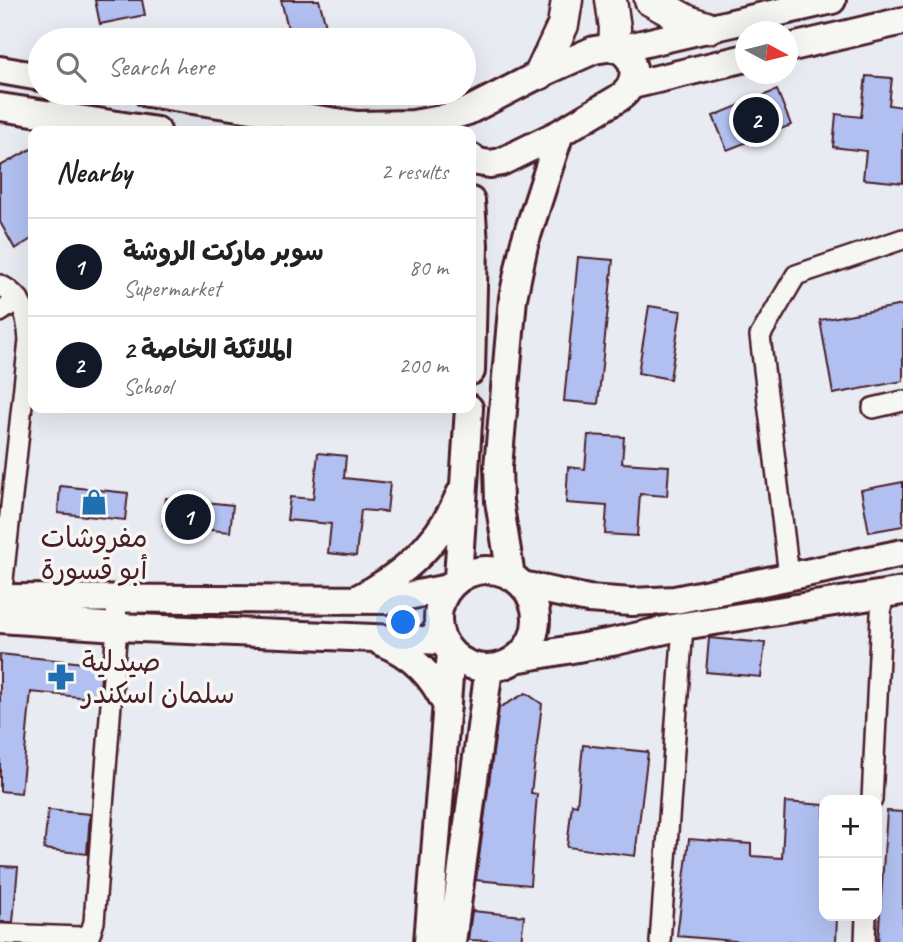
<!DOCTYPE html>
<meta charset="utf-8">
<style>
:root{--surface:#fff;--page:#f6f6f6;--text:#202124;--muted:#757577;--line:#e0e0e0;--accent:#111827}
body{margin:0;font-family:Caveat,"Playpen Sans Arabic",sans-serif;background:var(--page);color:var(--text)}
.controls{position:absolute;right:21px;bottom:21px;display:grid;overflow:hidden;border-radius:14px;box-shadow:0 7px 28px #0002}
.controls button{width:63px;height:63px;display:grid;place-items:center;padding:0;border:0;border-bottom:2px solid var(--line);background:var(--surface);color:var(--text);font:35px sans-serif}
.compass{position:absolute;left:735px;top:21px;width:63px;height:63px;border-radius:50%;background:var(--surface);box-shadow:0 7px 28px #0002;rotate:97deg}
.you{position:absolute;left:404px;top:623px;width:24px;height:24px;margin:-18px;border:5px solid #fff;border-radius:50%;background:#1a73e8;box-shadow:0 0 0 10px #1a73e833}
.badge{display:grid;place-items:center;width:46px;height:46px;border-radius:50%;background:var(--accent);color:#fff;font-size:23px;font-weight:700}
.pin{position:absolute;translate:-50% -50%;border:4px solid #fff;box-shadow:0 2px 7px #0006}
.list{margin:0;padding:0;list-style:none}
h2{display:flex;justify-content:space-between;align-items:center;height:91px;margin:0;padding:0 28px;font-size:30px}
h2 small{font-size:23px;font-weight:400;color:var(--muted)}
.list li{display:grid;grid-template-columns:46px 1fr auto;gap:21px;align-items:center;box-sizing:border-box;height:98px;padding:0 28px;border-top:2px solid var(--line)}
.list b{display:block;font-size:26px;white-space:nowrap}
.list p{margin:0;font-size:23px;white-space:nowrap;color:var(--muted)}
.list em{font-size:23px;font-style:normal;color:var(--muted)}
.icon{flex:none;width:38px;height:38px;fill:none;stroke:currentColor;stroke-width:2;stroke-linecap:round;stroke-linejoin:round}
.map{position:relative;flex:none;width:903px;height:942px;overflow:hidden}
.search{position:absolute;background:var(--surface);box-shadow:0 7px 28px #0002;left:28px;top:28px;width:448px;height:77px;display:flex;align-items:center;gap:18px;box-sizing:border-box;padding:0 24px;border-radius:38px;color:var(--muted);font-size:26px}
.panel{position:absolute;background:var(--surface);box-shadow:0 7px 28px #0002;left:28px;top:126px;width:448px;height:287px;border-radius:14px}
.map>svg:first-child{display:block}
</style>
<div class="map">
<svg width="903" height="942" viewBox="0 0 903 942">
<rect width="100%" height="100%" fill="#e8ebf2"/>
<filter id="ink" filterUnits="userSpaceOnUse"><feTurbulence type="fractalNoise" baseFrequency=".0143" numOctaves="2"/><feDisplacementMap in="SourceGraphic" scale="14" xChannelSelector="R" yChannelSelector="G"/><feConvolveMatrix kernelMatrix="1 2 1 2 8 2 1 2 1" color-interpolation-filters="sRGB"/></filter>
<g filter="url(#ink)">
<!-- building -->
<path fill="#b1c0f0" stroke="#4a1f2b" stroke-width="2" d="M 95,0 L 142,0 L 145,15 L 100,24 Z
M 281,0 L 319,0 L 330,40 L 291,40 Z
M 866,76 L 892,78 L 889,105 L 903,107 L 903,183 L 863,179 L 866,151 L 833,147 L 836,114 L 861,117 Z
M 777,90 L 791,125 L 727,150 L 713,116 Z
M 33,148 L 33,238 L 15,249 L 0,222 L 0,166 Z
M 578,257 L 613,260 L 598,404 L 564,401 Z
M 903,305 L 903,381 L 833,394 L 820,320 Z
M 649,306 L 681,311 L 670,379 L 638,373 Z
M 588,435 L 624,437 L 622,463 L 669,466 L 667,496 L 640,494 L 637,536 L 605,534 L 607,506 L 566,503 L 568,467 L 585,469 Z
M 318,453 L 346,456 L 344,478 L 390,483 L 387,512 L 361,510 L 356,556 L 328,553 L 331,524 L 287,520 L 290,497 L 313,499 Z
M 903,482 L 903,526 L 869,532 L 861,490 Z
M 60,486 L 128,493 L 125,520 L 58,513 Z
M 166,498 L 233,505 L 230,532 L 163,525 Z
M 709,638 L 765,643 L 761,677 L 706,672 Z
M 0,654 L 102,665 L 99,699 L 31,692 L 21,793 L 0,791 Z
M 526,693 L 542,704 L 531,793 L 537,794 L 530,885 L 476,880 L 499,708 Z
M 583,745 L 648,752 L 635,856 L 567,847 L 572,804 L 577,805 Z
M 785,802 L 824,805 L 824,916 L 837,917 L 836,942 L 747,942 L 677,936 L 689,839 L 751,844 L 751,856 L 782,858 Z
M 48,810 L 90,814 L 87,854 L 44,849 Z
M 887,811 L 903,812 L 903,942 L 878,942 Z
M 0,866 L 18,867 L 13,922 L 0,922 Z
M 472,911 L 524,916 L 521,942 L 468,940 Z"/>
<g fill="none" stroke-linecap="round" stroke-linejoin="round">
<!-- street casing -->
<g stroke="#4a1f2b" stroke-width="24">
<path id="street" d="M 0,285 C 24,297 27,316 29,340 L 1,598
M 0,312 L 19,299
M 873,408 L 903,401
M 789,576 L 760,336 L 796,275 L 903,239
M 872,800 L 882,595
M 0,934 L 80,937 L 90,934 L 94,922 L 117,627 L 116,599
M 660,942 L 683,626
M 865,942 L 866,916"/>
</g>
<!-- secondary casing -->
<g stroke="#4a1f2b" stroke-width="32">
<path id="secondary" d="M 788,48 L 903,21
M 620,49 L 832,0
M 0,70 L 40,77
M 632,85 L 746,58
M 147,93 L 357,125 L 413,124 L 441,119 L 468,111 L 540,74 L 594,50 L 614,47 C 638,56 640,84 619,98 L 560,133 L 501,162 L 490,164 L 478,162 L 471,157
M 0,107 L 157,131
M 471,201 L 474,245 L 471,371
M438 619a49 49 0 1 1 98 0a49 49 0 1 1-98 0Z
M 511,576 L 499,501 L 498,467 L 513,298 L 524,245 L 560,133
M 458,578 L 469,408
M 522,585 L 588,599 L 632,602 L 675,600 L 903,553
M 0,598 L 388,600 L 448,588
M 357,599 C 403,576 440,542 460,494
M 0,619 L 117,627 L 443,641
M 381,642 C 413,655 432,675 447,706
M 515,659 L 612,642 L 683,626 L 903,591
M 428,942 L 451,652
M 452,942 L 489,668"/>
</g>
<!-- primary casing -->
<g stroke="#4a1f2b" stroke-width="35">
<path id="primary" d="M 611,0 L 615,28 L 614,47
M 650,0 L 688,21 L 709,28
M 540,74 L 563,25 L 567,0"/>
</g>
<!-- street -->
<use href="#street" stroke="#f6f6f2" stroke-width="19"/>
<!-- secondary -->
<use href="#secondary" stroke="#f6f6f2" stroke-width="26"/>
<!-- primary -->
<use href="#primary" stroke="#f6f6f2" stroke-width="30"/>
</g>
</g>
<!-- icons -->
<defs>
<g id="shop-bare" transform="scale(2.1)"><path d="M-5-2.5h2.3a2.7 3.5 0 0 1 5.4 0H5L5.5 6h-11ZM-1.5-2.5h3a1.5 2.3 0 0 0-3 0Z" fill="#1f6fb2" stroke="#f6f6f2" stroke-width="2.5" paint-order="stroke"/></g>
<g id="pharmacy-bare" transform="scale(2.1)"><path d="M-2-6h4v4h4v4h-4v4h-4v-4h-4v-4h4Z" fill="#1f6fb2" stroke="#f6f6f2" stroke-width="2.5" paint-order="stroke"/></g>
</defs>
<g fill-rule="evenodd">
<use href="#shop-bare" x="94" y="502"/>
<use href="#pharmacy-bare" x="61" y="677"/>
</g>
<g text-anchor="middle" dominant-baseline="central" stroke-width="7" stroke-linejoin="round" paint-order="stroke">
<!-- poi labels -->
<g font-size="28" fill="#4a1f2b" stroke="#f6f6f2">
<text x="94" y="537">مفروشات<tspan x="94" dy="32">أبو قسورة</tspan></text>
<text x="82" y="661" text-anchor="start">صيدلية<tspan x="82" dy="32">سلمان اسكندر</tspan></text>
</g>
</g>
</svg>
<div class="controls">
<button>+</button>
<button>−</button>
</div>
<svg class="compass" viewBox="-18 -18 36 36"><path d="M0-13l5 13h-10z" fill="#e53935"/><path d="M0 13l5-13h-10z" fill="#757577"/></svg>
<div class="you"></div>
<div class="pin badge" style="left:188px;top:517px">1</div>
<div class="pin badge" style="left:756px;top:120px">2</div>
<div class="search"><svg class="icon" aria-label="search" viewBox="0 0 24 24"><circle cx="10" cy="10" r="6"/><path d="M15 15l6 6"/></svg>Search here</div>
<section class="panel">
<h2>Nearby<small>2 results</small></h2>
<ul class="list">
<li><span class="badge">1</span><div><b>سوبر ماركت الروشة</b><p>Supermarket</p></div><em>80 m</em></li>
<li><span class="badge">2</span><div><b>الملائكة الخاصة 2</b><p>School</p></div><em>200 m</em></li>
</ul>
</section>
</div>
